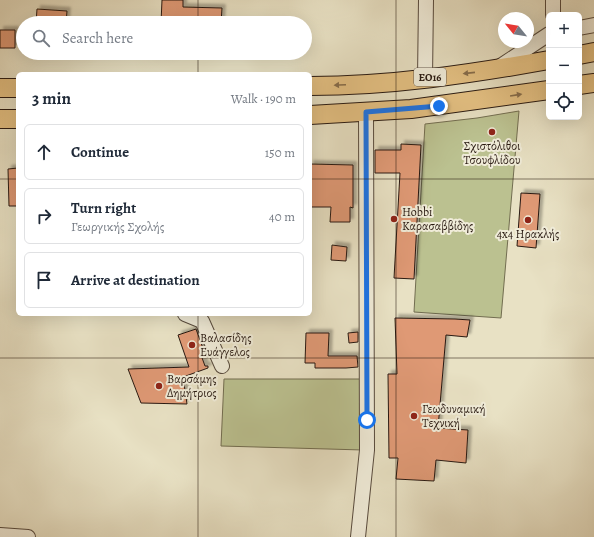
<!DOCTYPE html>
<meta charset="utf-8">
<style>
:root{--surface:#fff;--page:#f2f2f3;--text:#1f2937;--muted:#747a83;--line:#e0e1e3}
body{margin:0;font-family:Alegreya,serif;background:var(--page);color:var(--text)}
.controls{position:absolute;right:12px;top:12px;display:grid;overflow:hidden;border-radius:6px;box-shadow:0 4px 16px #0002}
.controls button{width:36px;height:36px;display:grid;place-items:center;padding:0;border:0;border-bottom:1px solid var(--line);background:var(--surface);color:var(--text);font:20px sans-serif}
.compass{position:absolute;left:498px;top:12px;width:36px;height:36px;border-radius:50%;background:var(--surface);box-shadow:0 4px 16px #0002;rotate:300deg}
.stop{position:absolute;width:12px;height:12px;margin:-9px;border:3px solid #1a73e8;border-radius:50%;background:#fff}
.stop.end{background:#1a73e8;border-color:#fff;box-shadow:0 1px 4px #0008}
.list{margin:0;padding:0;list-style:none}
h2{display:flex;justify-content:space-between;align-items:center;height:52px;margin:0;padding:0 16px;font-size:17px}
h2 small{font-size:13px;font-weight:400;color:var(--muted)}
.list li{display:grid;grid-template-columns:26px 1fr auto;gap:12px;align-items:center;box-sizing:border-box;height:56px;margin:0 8px 8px;padding:0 8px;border:1px solid var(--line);border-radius:6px}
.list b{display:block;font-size:15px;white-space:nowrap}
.list p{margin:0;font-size:13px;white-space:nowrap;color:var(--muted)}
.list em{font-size:13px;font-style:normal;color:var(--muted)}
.icon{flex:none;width:22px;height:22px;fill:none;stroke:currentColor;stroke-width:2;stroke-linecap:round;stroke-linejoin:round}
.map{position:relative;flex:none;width:594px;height:537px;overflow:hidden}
.search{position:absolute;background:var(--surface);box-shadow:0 4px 16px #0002;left:16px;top:16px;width:296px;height:44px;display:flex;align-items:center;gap:10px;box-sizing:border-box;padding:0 14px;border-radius:22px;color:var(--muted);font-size:15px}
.panel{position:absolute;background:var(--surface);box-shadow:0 4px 16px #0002;left:16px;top:72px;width:296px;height:244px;border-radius:6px}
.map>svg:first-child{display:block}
</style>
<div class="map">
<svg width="594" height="537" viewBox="0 0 594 537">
<defs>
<filter id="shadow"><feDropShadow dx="3.5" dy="-3.5" stdDeviation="1" flood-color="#0004"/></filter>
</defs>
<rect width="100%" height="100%" fill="#e8e1c4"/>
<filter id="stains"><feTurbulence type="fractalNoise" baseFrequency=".005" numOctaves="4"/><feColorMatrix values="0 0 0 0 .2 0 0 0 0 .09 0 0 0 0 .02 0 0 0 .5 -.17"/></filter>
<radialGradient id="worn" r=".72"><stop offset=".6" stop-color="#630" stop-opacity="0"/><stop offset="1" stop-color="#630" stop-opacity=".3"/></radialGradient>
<!-- green -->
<path fill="#bbc190" stroke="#726d50" d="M 519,111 L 501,318 L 414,312 L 425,124 L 477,118 Z
M 224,379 L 363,379 L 363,450 L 221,446 Z"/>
<!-- building -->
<path fill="#df9975" stroke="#281911" filter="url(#shadow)" d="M 162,0 L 183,0 L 183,7 L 222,8 L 221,23 L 161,23 Z
M 37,9 L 67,11 L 66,23 L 36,23 Z
M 0,30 L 15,30 L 15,48 L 0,48 Z
M 401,144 L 421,145 L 414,279 L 394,278 L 400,173 L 375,173 L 375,150 L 401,150 Z
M 310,164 L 353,165 L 353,208 L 350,207 L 350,222 L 330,222 L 331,207 L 310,207 Z
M 18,168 L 18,206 L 9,206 L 8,169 Z
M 521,193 L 540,194 L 536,248 L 517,246 Z
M 332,245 L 347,247 L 346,261 L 331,260 Z
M 395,318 L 455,319 L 470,320 L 467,337 L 446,335 L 438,428 L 468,430 L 466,463 L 436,460 L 434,481 L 396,479 L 398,458 L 389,458 L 388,374 L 397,374 Z
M 196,329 L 205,354 L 201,355 L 205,366 L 208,366 L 208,368 L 183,377 L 187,404 L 141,403 L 128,369 L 189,367 L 178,335 Z
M 358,332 L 358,342 L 349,343 L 348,333 Z
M 306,333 L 329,333 L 328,356 L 357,356 L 358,367 L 346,368 L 315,368 L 315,363 L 305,363 Z"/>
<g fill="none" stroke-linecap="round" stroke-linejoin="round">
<!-- minor casing -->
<g stroke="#584b3e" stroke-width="16">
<path id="minor" d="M 553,0 L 553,15
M 579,28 L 594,25
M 499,67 L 549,34
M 425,78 L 426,0
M 185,314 L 202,321 L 222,366
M 0,535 L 28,537
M 358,537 L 367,450 L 366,112"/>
</g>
<!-- major casing -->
<g stroke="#281911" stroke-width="20">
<path id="major" d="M 579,55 L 594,52
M 579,85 L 594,83
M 310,86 C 390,86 471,74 549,60
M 0,88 L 18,88
M 310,115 L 411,109 L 549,90
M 0,119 L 18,119"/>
</g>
<!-- minor -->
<use href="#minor" stroke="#f0ecd9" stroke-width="14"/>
<!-- major -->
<use href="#major" stroke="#e4c082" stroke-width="18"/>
</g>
<!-- one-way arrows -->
<defs><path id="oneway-solid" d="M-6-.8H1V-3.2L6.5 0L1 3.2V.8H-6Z"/></defs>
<g fill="#866c4a">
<use href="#oneway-solid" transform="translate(469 73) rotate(174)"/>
<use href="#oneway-solid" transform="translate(340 85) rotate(177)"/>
<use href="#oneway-solid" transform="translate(516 95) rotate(-9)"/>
</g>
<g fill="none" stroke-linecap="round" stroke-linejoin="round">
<!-- route -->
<path stroke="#1a73e8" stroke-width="5" d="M 367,420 L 366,112 L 439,106"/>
</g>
<!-- grid -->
<path fill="none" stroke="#281911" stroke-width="1" stroke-opacity="0.55" d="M 198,0 L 198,23M 396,0 L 396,537M 198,53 L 198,74M 0,179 L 18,179M 310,179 L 594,179M 198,314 L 198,537M 0,358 L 594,358"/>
<!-- markers -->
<g fill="#8f2418" stroke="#f0ecd9" stroke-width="1.5">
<circle cx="492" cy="132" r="4"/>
<circle cx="394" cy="219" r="4"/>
<circle cx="528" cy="220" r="4"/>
<circle cx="192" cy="345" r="4"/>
<circle cx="159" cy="386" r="4"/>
<circle cx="414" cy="416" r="4"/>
</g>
<g text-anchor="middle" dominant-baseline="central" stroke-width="4" stroke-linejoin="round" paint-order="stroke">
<!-- shield labels -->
<rect fill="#f0ecd9" stroke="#64584d" stroke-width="1" x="414" y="68" width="32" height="18" rx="3"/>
<g font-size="11" font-weight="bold" fill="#281911">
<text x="430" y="77">ΕΟ16</text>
</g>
<!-- poi labels -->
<g font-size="12" fill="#281911" stroke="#f0ecd9" text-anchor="start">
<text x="492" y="146" text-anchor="middle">Σχιστόλιθοι<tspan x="492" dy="14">Τσουφλίδου</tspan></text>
<text x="402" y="212">Hobbi<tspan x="402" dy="14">Καρασαββίδης</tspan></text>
<text x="528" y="234" text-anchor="middle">4x4 Ηρακλής</text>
<text x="200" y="338">Βαλασίδης<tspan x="200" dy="14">Ευάγγελος</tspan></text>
<text x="167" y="379">Βαρσάμης<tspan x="167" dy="14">Δημήτριος</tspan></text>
<text x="422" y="409">Γεωδυναμική<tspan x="422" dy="14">Τεχνική</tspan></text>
</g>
</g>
<rect width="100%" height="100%" filter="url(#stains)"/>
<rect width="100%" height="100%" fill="url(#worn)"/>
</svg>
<div class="controls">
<button>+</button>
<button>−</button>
<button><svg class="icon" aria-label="locate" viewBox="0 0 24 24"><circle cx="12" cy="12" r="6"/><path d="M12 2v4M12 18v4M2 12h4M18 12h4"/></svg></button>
</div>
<svg class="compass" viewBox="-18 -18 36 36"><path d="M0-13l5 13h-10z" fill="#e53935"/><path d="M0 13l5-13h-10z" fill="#747a83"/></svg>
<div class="stop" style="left:367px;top:420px"></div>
<div class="stop end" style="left:439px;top:106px"></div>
<div class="search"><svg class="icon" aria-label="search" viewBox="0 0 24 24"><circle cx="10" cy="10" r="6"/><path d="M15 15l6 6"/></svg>Search here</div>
<section class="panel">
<h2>3 min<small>Walk · 190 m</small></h2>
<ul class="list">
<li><svg class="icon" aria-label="ahead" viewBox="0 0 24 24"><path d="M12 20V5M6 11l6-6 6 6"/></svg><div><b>Continue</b></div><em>150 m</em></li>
<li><svg class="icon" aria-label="right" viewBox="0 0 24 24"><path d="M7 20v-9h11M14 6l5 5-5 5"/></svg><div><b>Turn right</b><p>Γεωργικής Σχολής</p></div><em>40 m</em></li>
<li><svg class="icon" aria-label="arrive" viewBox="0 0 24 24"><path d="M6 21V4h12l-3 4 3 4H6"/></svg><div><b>Arrive at destination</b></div></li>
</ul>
</section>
</div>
